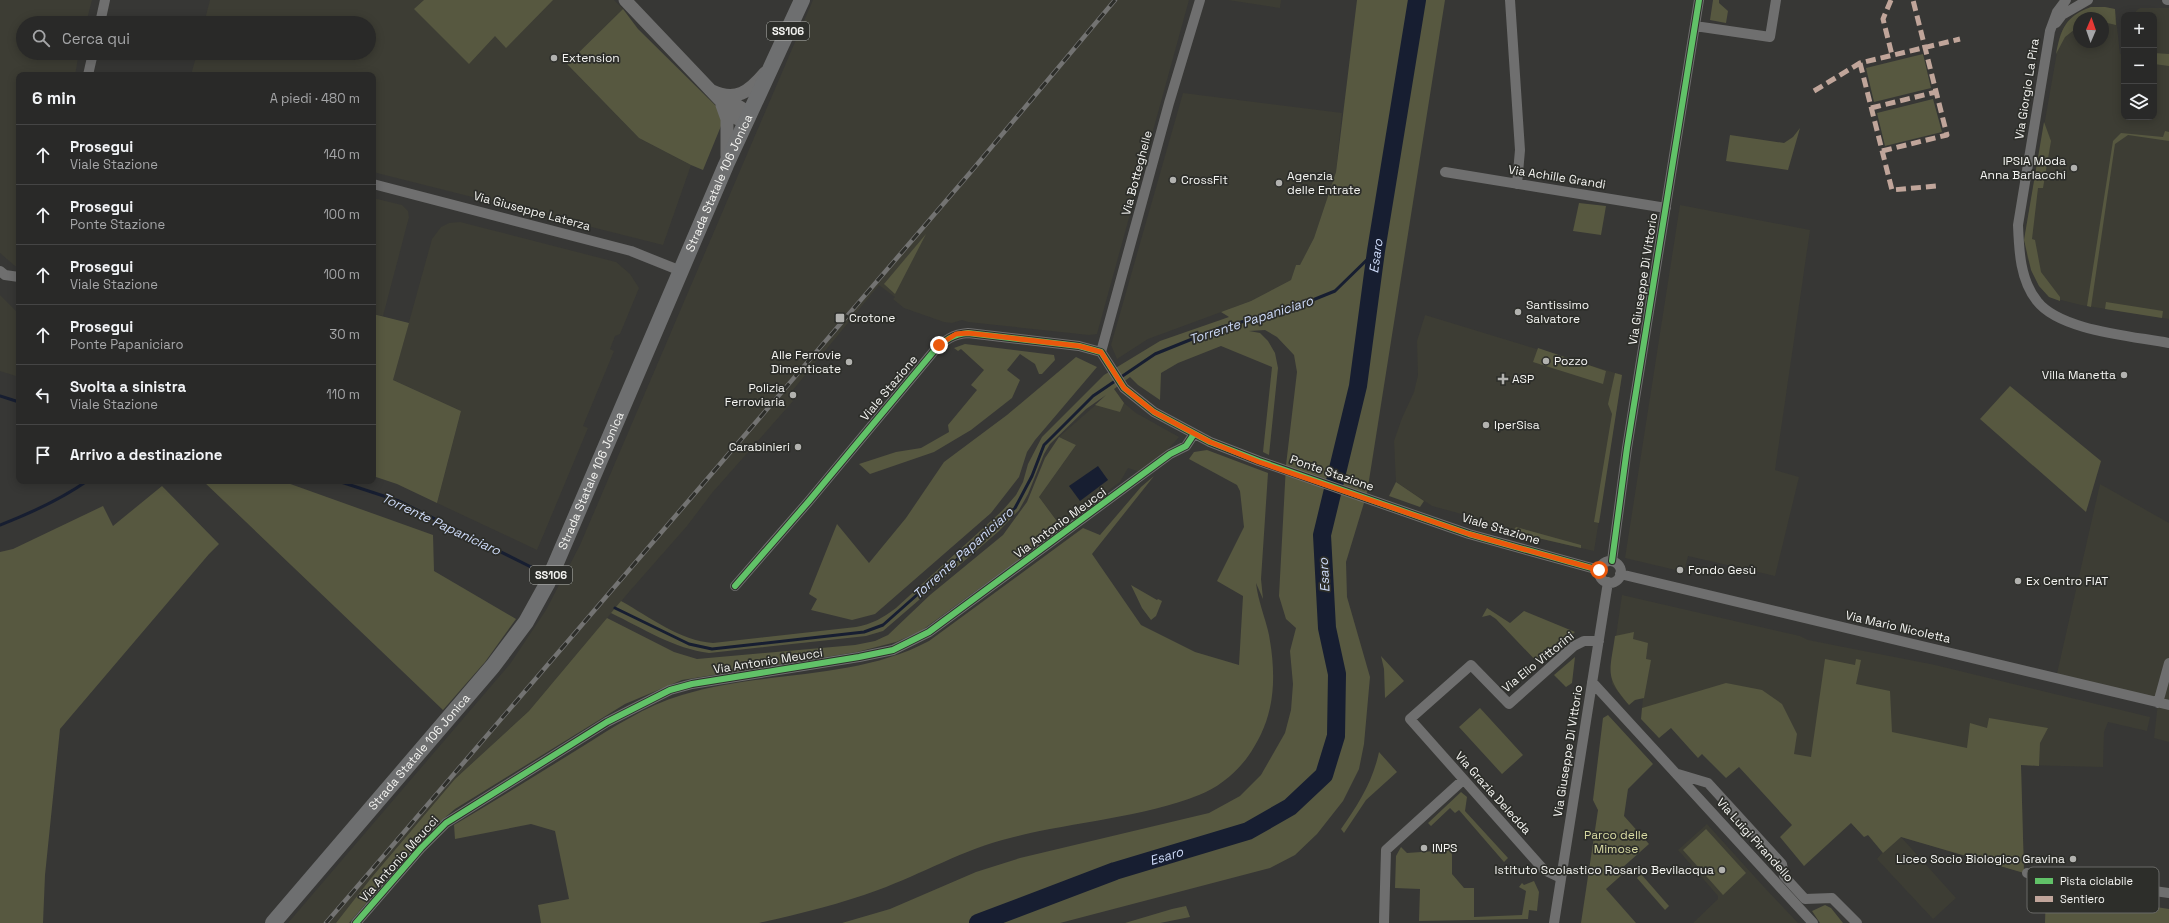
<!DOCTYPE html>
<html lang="it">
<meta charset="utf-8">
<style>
:root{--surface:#292928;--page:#313130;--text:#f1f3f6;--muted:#a5a6a8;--line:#454545}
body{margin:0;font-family:"Space Grotesk",sans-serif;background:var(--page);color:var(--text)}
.controls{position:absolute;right:12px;top:12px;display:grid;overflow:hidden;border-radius:8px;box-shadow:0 2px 10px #0003}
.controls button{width:36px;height:36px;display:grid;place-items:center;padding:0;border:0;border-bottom:1px solid var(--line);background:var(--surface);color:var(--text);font:20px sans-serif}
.compass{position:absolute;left:2073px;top:12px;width:36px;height:36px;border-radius:50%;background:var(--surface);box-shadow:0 2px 10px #0003;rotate:2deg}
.stop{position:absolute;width:12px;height:12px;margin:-9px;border:3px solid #ea580c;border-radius:50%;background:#fff}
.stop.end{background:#ea580c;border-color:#fff;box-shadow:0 1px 4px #0008}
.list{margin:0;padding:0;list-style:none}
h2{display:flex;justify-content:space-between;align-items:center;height:52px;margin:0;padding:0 16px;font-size:17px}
h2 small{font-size:13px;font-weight:400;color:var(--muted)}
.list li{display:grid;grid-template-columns:26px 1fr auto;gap:12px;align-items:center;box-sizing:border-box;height:60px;padding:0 16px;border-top:1px solid var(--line)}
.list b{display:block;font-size:15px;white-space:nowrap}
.list p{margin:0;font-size:13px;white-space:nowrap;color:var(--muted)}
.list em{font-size:13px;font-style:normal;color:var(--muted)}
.icon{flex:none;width:22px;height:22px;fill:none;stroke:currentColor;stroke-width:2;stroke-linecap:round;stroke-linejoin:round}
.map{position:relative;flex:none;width:2169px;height:923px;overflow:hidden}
.search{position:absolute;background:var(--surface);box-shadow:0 2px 10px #0003;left:16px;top:16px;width:360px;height:44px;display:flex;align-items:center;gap:10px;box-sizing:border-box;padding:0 14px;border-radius:22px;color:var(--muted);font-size:15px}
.panel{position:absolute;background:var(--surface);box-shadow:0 2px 10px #0003;left:16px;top:72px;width:360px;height:412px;border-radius:8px}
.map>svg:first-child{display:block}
</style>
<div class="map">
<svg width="2169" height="923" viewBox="0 0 2169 923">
<rect width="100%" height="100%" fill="#373735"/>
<!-- built -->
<path fill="#3d3d34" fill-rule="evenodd" d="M 0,0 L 92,0 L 86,23 L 23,23 L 23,53 L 79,53 L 75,75 L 19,75 L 19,266 L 15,266 L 0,253 Z
M 210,0 L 614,0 L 623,9 L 567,64 L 639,138 L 691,165 L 663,245 L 373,172 L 373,75 L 191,75 L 197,53 L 369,53 L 369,23 L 204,23 Z
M 813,0 L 1189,0 L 1097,334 L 1089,335 L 968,322 L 962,320 L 952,323 L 944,322 L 904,308 L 893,299 L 895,297 L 879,285 L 788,396 L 793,401 L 712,493 L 687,526 L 629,592 L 529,711 L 455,779 L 372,877 L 356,899 L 336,923 L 288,923 L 510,664 L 546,610 L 580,545 Z
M 1228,0 L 1281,0 L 1280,8 Z
M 2091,7 L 2105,7 L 2115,9 L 2120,54 L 2124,55 L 2124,117 L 2154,117 L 2154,15 L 2135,15 L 2136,11 L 2140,8 L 2169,8 L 2169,319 L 2081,305 L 2049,297 L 2039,286 L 2027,257 L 2025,234 L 2060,35 L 2067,22 L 2079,12 ZM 2079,18 L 2103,18 L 2103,42 L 2079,42 Z
M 1183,93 L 1342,113 L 1336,172 L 1314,238 L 1300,266 L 1296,265 L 1291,280 L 1251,301 L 1148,339 L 1117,359 L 1111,345 Z
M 373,198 L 402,205 L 408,211 L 409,217 L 383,316 L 373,314 Z
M 1680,205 L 1810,230 L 1775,470 L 1799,477 L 1775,576 L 1688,556 L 1684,572 L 1625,558 Z
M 460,222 L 616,262 L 630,274 L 639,288 L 620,334 L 615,336 L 610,349 L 614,351 L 583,426 L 588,428 L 537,550 L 437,503 L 461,411 L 393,380 L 432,239 L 441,227 L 449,223 Z
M 0,295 L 19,314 L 19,377 L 0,371 Z
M 1425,315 L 1622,375 L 1594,551 L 1468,522 L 1469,516 L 1432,506 L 1396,482 L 1394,441 L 1402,418 L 1414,392 L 1418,375 L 1417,341 Z
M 1114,389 L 1124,403 L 1136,413 L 1179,437 L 1163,455 L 1140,472 L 1128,468 L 1120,482 L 1060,525 L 1039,497 L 1076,445 L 1059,437 Z
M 2100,484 L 2169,523 L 2169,742 L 2154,738 L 2158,703 L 2056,678 Z
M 1622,595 L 1800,636 L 1808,640 L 1935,665 L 2150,717 L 2147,731 L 2108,722 L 2104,732 L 2103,767 L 2021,765 L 2024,873 L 1901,837 L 1956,898 L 1933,919 L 1877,859 L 1883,852 L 1868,835 L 1864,837 L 1851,823 L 1642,708 L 1643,698 L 1624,700 L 1612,684 L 1611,670 Z
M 1707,824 L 1764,887 L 1798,923 L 1693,923 L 1718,899 L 1718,896 L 1678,850 Z"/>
<!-- green -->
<path fill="#575840" d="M 424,0 L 553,0 L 506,48 L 495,36 L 469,64 L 414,9 Z
M 1357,0 L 1445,0 L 1367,493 L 1346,562 L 1347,597 L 1370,677 L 1364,744 L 1359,769 L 1343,801 L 1317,834 L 1295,855 L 1270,868 L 1060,923 L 842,923 L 890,909 L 976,872 L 1020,858 L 1209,813 L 1240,796 L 1261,775 L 1285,733 L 1291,710 L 1293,684 L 1290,651 L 1296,628 L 1286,619 L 1279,596 L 1286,465 L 1297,372 L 1294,355 L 1277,337 L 1265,330 L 1249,331 L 1260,333 L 1268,341 L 1275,353 L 1278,368 L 1269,455 L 1263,452 L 1272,367 L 1221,346 L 1178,363 L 1161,373 L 1160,400 L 1138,385 L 1130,377 L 1114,389 L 1124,403 L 1120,412 L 1095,405 L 1106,395 L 1086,409 L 1050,444 L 1044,454 L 1028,494 L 1019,510 L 999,531 L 883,631 L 866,636 L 709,653 C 675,649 642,628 611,613 L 621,601 C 650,617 680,641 713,643 L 856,627 C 872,624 883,618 896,608 L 1003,510 L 1016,495 L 1023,482 L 1028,464 L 1042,437 L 1104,375 L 1160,341 L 1229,317 L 1221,312 L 1251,301 L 1291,280 L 1296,265 L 1300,265 L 1314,238 L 1336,172 Z
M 1713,0 L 1719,0 L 1719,3 L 1728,11 L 1726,23 L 1710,20 Z
M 2091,7 L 2105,7 L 2115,9 L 2116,25 L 2103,22 L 2103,18 L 2079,18 L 2079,26 L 2065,37 L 2056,54 C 2061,28 2066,16 2091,7 Z
M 623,9 L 638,29 L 716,106 L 721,118 L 721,126 L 703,170 L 691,165 L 639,138 L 567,64 Z
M 2154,53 L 2169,54 L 2169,66 L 2154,64 Z
M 1923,54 L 1931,88 L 1874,102 L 1866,68 Z
M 1933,99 L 1942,132 L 1885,146 L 1877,113 Z
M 2044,122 L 2051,141 L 2043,188 L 2038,188 L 2032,239 L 2035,240 L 2041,272 L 2060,297 L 2060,301 L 2049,297 L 2039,286 L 2031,270 L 2024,240 Z
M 1800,128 L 1788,170 L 1726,161 L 1730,135 L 1784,143 L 1793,137 Z
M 2165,131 L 2169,132 L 2169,141 L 2128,135 L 2115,144 L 2091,307 L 2087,306 L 2113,141 L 2121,133 L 2163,137 Z
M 1579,203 L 1606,206 L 1601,235 L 1573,231 Z
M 926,234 L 895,294 L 884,284 Z
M 2106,302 L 2163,311 L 2162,318 L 2105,309 Z
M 373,314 L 409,323 L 393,380 L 461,411 L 437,503 L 397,484 L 373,476 Z
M 965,344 L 1054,355 L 1055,360 L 1042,374 L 1039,374 L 1035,364 L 1020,354 L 1007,370 L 1020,380 L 1012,398 L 971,430 L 934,452 L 870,474 L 859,464 L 896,452 L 921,448 L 949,432 L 948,425 L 977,390 L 971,385 L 984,370 L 961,349 L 958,351 L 954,348 Z
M 1538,348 L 1606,371 L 1603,384 L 1533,362 Z
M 1076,357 L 1097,367 L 1035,440 L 1027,452 L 1019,477 L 991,513 L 875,614 L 852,620 L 811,610 L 817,599 L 809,594 L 837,524 L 869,563 L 906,518 L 944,462 L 1007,415 Z
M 1615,373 L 1622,375 L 1599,523 L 1594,522 L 1612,414 L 1608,404 Z
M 2010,386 L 2101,461 L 2086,512 L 1980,419 Z
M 1059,437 L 1076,445 L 1039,497 L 1062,528 L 921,631 L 896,642 L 857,652 L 682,680 L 625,704 L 455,809 L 427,833 L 349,923 L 336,923 L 372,877 L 455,779 L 529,711 L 607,618 L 674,652 L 697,659 L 855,645 L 875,641 L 888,635 L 930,595 L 1003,535 L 1027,502 L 1045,458 Z
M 1207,450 L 1268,473 L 1261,579 L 1263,599 L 1256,583 C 1258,601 1265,617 1269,635 C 1276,674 1276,712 1254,747 C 1242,768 1222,786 1199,795 C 1142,818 1070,822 1010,838 C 964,849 922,874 878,890 C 840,904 799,914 759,923 L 541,923 L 538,905 L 569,899 L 555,831 L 531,824 L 455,839 L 454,825 C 496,800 538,774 580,748 C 612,728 645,706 682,695 C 762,670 854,681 929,641 L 1083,528 L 1100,535 L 1141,487 L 1154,476 L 1092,554 L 1141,625 L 1195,652 L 1239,665 L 1243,596 L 1217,581 L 1244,527 L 1240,491 L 1237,485 L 1189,459 L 1194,452 Z
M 203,481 L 282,481 L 433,535 L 434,571 L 516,619 L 485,662 L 443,710 Z
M 1396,482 L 1424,501 L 1420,507 L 1389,496 Z
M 162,486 L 219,544 L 209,554 L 60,729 L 45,875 L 43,923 L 0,923 L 0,552 L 13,549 L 103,506 L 113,526 Z
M 1516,527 L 1581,545 L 1581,548 L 1512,532 Z
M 1131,585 L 1157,600 L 1158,599 L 1162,601 L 1156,616 L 1151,620 L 1142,608 Z
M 1487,608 L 1510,623 L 1524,611 L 1575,632 L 1539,664 L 1496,619 L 1490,615 L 1482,617 Z
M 1634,632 L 1633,639 L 1648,643 L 1646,659 L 1651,660 L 1644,698 L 1635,700 L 1629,705 C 1604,676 1610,672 1615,636 Z
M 1381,656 L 1404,681 L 1385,698 L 1384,669 Z
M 1575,657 L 1572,683 L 1566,687 L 1554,675 Z
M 1825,659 L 1855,665 L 1856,659 L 1861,660 L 1856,684 L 1890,691 L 1892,732 L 1967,748 L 1970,723 L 1987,728 L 1989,718 L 2048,728 L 2040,743 L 2039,766 L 2021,765 L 2024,873 L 1901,837 L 1883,853 L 1868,835 L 1864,837 L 1851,823 L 1804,866 L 1780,837 L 1792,825 L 1739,767 L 1726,778 L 1702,754 L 1698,758 L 1671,728 L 1659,738 L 1641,719 L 1642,708 L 1726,683 L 1762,690 L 1782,704 L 1797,734 L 1794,754 L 1811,757 Z
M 1480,708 L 1523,755 L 1502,774 L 1459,727 Z
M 1608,715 L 1653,764 L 1628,789 L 1624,816 L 1649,844 L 1622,868 L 1625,872 L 1606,889 L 1636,923 L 1581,923 L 1598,810 L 1593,800 L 1603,718 Z
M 1379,752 L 1397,772 L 1366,800 L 1344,833 L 1341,829 C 1358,805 1373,781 1379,752 Z
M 1461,792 L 1467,797 L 1465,811 L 1508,858 L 1504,862 L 1459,810 L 1455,813 L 1450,808 L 1431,826 L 1428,823 Z
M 1706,829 L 1746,873 L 1723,895 L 1683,850 Z
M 1401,847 L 1407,853 L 1449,850 L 1452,854 L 1452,874 L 1464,888 L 1474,888 L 1474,917 L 1522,915 L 1526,891 L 1519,887 L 1522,883 L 1524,885 L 1534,881 L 1539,892 L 1537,911 L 1529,910 L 1528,919 L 1419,921 L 1420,889 L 1395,888 L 1396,856 Z
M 1641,874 L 1669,906 L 1665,910 L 1637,878 Z
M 2046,890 L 2169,909 L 2169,923 L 2045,923 Z
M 1825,905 L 1831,908 L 1843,923 L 1820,923 L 1812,911 Z
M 1186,906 L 1190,917 L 1160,923 L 1125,923 L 1172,909 Z"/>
<!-- water -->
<path fill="#171e31" d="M 1098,466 L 1108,480 L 1080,501 L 1069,486 Z"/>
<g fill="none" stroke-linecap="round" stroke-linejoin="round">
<!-- stream -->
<path stroke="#171e31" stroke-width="3" d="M 0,396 L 19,402
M 338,481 L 399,501 L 541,572
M 0,525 C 31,513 60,500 87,481
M 615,608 L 689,644 L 712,649 L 864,632 L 883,625 L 1015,508 L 1032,476 L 1044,445 L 1093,396 L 1155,354 L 1222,327 L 1288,310 L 1335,291 L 1376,251"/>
<!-- river -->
<path stroke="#171e31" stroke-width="18" id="s1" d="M 978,923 L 1115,871 L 1248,831 L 1290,807 L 1324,775 L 1336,736 L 1337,674 L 1327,628 L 1322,535 L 1358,386 L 1376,251 L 1417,0"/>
<!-- minor -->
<path stroke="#6f6f6f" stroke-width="10" d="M 1510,0 L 1520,150 L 1517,184
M 2066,0 L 2057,12 L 2050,31 L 2018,225 C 2019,250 2020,280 2037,301 C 2060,331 2133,336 2169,343
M 2167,0 L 2169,0
M 100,23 L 105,0
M 2056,23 L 2062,15 L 2088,0
M 1695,26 L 1770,37 L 1776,0
M 88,75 L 93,53
M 1445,172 L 1666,208
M 373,184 L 631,251 L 681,271
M 0,271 L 5,275 L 19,277
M 1101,352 L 1169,103 L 1200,0
M 1612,561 L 1627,448 L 1699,0
M1599 572a11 11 0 1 1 22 0a11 11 0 1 1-22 0Z
M 1620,574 L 2169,705
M 735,586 L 809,501 L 934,351 C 945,340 953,334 968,333 L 1079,346 L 1101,352 L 1124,388 L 1154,412 L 1210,442 L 1259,461 L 1469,534 L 1599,570
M 1592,682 L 1813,923
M 2158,703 L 2169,663
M 1678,774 L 1708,783 L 1782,864 L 1784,876 L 1805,899 L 1832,898 L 1857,923
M 2027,873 L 2169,893
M 1561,878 L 1544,870 L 1410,719 L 1471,665 L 1509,704 L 1574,646 L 1584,641 L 1599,641
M 356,923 L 421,848 L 446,823 L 607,722 L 670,690 L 692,684 L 859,657 L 893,650 L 929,632 L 1170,454 L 1186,446 L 1194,434
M 1384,923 L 1386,850 L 1463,780
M 1554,923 L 1608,582"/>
<!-- tertiary -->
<path stroke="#6f6f6f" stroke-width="13" d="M 625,0 L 738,119 L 746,123
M 712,91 C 736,102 749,92 765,73
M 722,96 L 743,109 L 748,117
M 722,105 L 727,119 L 727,156"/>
<!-- primary -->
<path stroke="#6e6f70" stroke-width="16" id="s2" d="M 273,923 L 493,666 L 526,622 L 547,584 L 726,165 L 802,0"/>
<!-- rail casing -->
<g stroke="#737372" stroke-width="4.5">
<path id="rail" d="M 326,923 L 969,174 L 1115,0"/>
</g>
<!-- rail -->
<use href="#rail" stroke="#2d2e2a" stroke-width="3" stroke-dasharray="9" stroke-linecap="butt"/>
<!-- quiet -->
<path stroke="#c0a59a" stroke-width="5" stroke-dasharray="10 5" stroke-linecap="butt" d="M 1891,0 L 1883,19 L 1892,55
M 1860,63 L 1892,190 L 1936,186
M 1814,91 L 1860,63 L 1960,39
M 1871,108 L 1936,92
M 1882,151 L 1947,135 L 1913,0"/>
<!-- cycleway casing -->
<g stroke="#2d2e2a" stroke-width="8">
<path id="cycleway" d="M 1612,561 L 1627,448 L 1699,0
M 735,586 L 809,501 L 934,351 C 945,340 953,334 968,333 L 1079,346 L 1101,352 L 1124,388 L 1154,412 L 1210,442 L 1259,461 L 1469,534 L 1599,570
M 356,923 L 421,848 L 446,823 L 607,722 L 670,690 L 692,684 L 859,657 L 893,650 L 929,632 L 1170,454 L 1186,446 L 1194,434"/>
</g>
<!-- cycleway -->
<use href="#cycleway" stroke="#61c268" stroke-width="6"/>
</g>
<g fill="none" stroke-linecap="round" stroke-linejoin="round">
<!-- route -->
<path stroke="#ea580c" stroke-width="5" d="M 939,345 L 956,334 L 968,333 L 1079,346 L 1101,352 L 1124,388 L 1154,412 L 1210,442 L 1259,462 L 1469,534 L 1599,570"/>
</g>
<!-- markers -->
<g fill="#b2b2af" stroke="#2d2e2a" stroke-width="1.5">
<circle cx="554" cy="58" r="4"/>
<circle cx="2074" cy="168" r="4"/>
<circle cx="1173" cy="180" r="4"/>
<circle cx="1279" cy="183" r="4"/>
<circle cx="1518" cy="312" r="4"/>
<rect x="835" y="313" width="10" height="10" rx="2"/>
<circle cx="1546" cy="361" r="4"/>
<circle cx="849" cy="362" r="4"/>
<circle cx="2124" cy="375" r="4"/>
<path d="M1501 373h4v4h4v4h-4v4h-4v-4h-4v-4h4z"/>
<circle cx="793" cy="395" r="4"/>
<circle cx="1486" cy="425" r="4"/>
<circle cx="798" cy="447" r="4"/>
<circle cx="1680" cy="570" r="4"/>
<circle cx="2018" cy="581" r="4"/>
<circle cx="1424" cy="848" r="4"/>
<circle cx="2073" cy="859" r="4"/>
<circle cx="1722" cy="870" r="4"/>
</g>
<g text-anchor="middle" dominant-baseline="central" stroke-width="3.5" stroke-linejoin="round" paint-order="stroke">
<!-- shield labels -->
<g fill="#2d2e2a" stroke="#b8b9b5" stroke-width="1">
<rect x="767" y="22" width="42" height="18" rx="3"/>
<rect x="530" y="566" width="42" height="18" rx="3"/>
</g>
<g font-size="11" font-weight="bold" fill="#f4f4f1">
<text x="788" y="31">SS106</text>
<text x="551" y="575">SS106</text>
</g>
<!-- poi labels -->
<g font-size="12" fill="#f4f4f1" stroke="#2d2e2a" text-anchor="start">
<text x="562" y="58">Extension</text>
<text x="2066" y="161" text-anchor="end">IPSIA Moda<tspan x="2066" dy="14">Anna Barlacchi</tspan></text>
<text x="1287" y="176">Agenzia<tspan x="1287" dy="14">delle Entrate</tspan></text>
<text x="1181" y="180">CrossFit</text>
<text x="1526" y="305">Santissimo<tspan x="1526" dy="14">Salvatore</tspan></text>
<text x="849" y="318">Crotone</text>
<text x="841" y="355" text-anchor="end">Alle Ferrovie<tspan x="841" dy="14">Dimenticate</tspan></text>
<text x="1554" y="361">Pozzo</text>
<text x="2116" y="375" text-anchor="end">Villa Manetta</text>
<text x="1512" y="379">ASP</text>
<text x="785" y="388" text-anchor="end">Polizia<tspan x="785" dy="14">Ferroviaria</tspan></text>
<text x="1494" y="425">IperSisa</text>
<text x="790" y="447" text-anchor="end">Carabinieri</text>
<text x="1688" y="570">Fondo Gesù</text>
<text x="2026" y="581">Ex Centro FIAT</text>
<text x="1432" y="848">INPS</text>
<text x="2065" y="859" text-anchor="end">Liceo Socio Biologico Gravina</text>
<text x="1714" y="870" text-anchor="end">Istituto Scolastico Rosario Bevilacqua</text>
</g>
<!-- street labels -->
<g font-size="12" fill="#f4f4f1" stroke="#2d2e2a">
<text transform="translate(2027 89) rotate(-81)">Via Giorgio La Pira</text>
<text transform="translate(1137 173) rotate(-75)">Via Botteghelle</text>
<text transform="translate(1557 177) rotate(9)">Via Achille Grandi</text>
<text stroke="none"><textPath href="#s2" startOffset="873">Strada Statale 106 Jonica</textPath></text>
<text transform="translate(532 211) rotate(15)">Via Giuseppe Laterza</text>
<text transform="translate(1643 279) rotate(-81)">Via Giuseppe Di Vittorio</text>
<text transform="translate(889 388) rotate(-50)">Viale Stazione</text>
<text transform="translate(1332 473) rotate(19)">Ponte Stazione</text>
<text stroke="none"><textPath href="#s2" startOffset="549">Strada Statale 106 Jonica</textPath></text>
<text transform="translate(1060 523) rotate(-36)">Via Antonio Meucci</text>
<text transform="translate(1501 529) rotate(17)">Viale Stazione</text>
<text transform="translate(1898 627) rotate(13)">Via Mario Nicoletta</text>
<text transform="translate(768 661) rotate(-9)">Via Antonio Meucci</text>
<text transform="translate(1538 662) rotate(-39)">Via Elio Vittorini</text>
<text transform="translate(1568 751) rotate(-81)">Via Giuseppe Di Vittorio</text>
<text stroke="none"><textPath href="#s2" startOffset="225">Strada Statale 106 Jonica</textPath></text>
<text transform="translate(1493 793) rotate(48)">Via Grazia Deledda</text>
<text transform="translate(1755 840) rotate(48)">Via Luigi Pirandello</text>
<text transform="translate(399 859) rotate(-48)">Via Antonio Meucci</text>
</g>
<!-- park labels -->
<g font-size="12" fill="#d8daa2" stroke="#2d2e2a">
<text x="1616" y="835">Parco delle<tspan x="1616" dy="14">Mimose</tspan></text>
</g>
<!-- water labels -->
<g font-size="13" font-style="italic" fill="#cedbf9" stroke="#2d2e2a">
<text stroke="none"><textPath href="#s1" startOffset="908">Esaro</textPath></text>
<text transform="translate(1251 320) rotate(-18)">Torrente Papaniciaro</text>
<text transform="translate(441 524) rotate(25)">Torrente Papaniciaro</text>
<text transform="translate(963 553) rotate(-42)">Torrente Papaniciaro</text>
<text transform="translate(1324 575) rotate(-93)">Esaro</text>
<text stroke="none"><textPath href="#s1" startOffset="200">Esaro</textPath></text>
</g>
</g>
<!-- legend -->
<rect x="2027" y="867" width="132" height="46" rx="6" fill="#2d2e2a" stroke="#696966" stroke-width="1"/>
<rect x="2035" y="878" width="18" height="6" fill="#61c268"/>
<rect x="2035" y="896" width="18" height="6" fill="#c0a59a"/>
<g font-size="11" fill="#f4f4f1">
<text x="2060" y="885">Pista ciclabile</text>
<text x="2060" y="903">Sentiero</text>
</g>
</svg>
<div class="controls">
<button>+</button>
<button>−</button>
<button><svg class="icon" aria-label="layers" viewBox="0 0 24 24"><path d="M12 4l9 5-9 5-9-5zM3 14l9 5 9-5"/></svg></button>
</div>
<svg class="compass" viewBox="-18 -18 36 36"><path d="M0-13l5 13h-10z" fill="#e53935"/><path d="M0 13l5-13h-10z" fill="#a5a6a8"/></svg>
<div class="stop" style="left:1599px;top:570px"></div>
<div class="stop end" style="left:939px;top:345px"></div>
<div class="search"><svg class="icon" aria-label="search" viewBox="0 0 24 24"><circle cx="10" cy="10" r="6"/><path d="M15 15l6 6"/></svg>Cerca qui</div>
<section class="panel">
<h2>6 min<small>A piedi · 480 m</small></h2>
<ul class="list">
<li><svg class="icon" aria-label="ahead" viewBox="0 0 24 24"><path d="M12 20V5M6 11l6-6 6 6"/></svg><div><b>Prosegui</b><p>Viale Stazione</p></div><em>140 m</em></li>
<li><svg class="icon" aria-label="ahead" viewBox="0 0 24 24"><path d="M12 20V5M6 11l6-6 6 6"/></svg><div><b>Prosegui</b><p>Ponte Stazione</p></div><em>100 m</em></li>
<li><svg class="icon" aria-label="ahead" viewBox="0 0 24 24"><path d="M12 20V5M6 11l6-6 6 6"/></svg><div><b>Prosegui</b><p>Viale Stazione</p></div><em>100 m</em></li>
<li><svg class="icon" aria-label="ahead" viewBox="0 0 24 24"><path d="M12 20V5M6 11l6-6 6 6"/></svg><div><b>Prosegui</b><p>Ponte Papaniciaro</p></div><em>30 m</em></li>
<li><svg class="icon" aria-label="left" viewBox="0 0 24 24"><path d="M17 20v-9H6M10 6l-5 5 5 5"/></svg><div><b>Svolta a sinistra</b><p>Viale Stazione</p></div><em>110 m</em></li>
<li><svg class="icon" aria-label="arrive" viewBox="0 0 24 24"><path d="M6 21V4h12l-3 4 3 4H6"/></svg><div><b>Arrivo a destinazione</b></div></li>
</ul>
</section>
</div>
